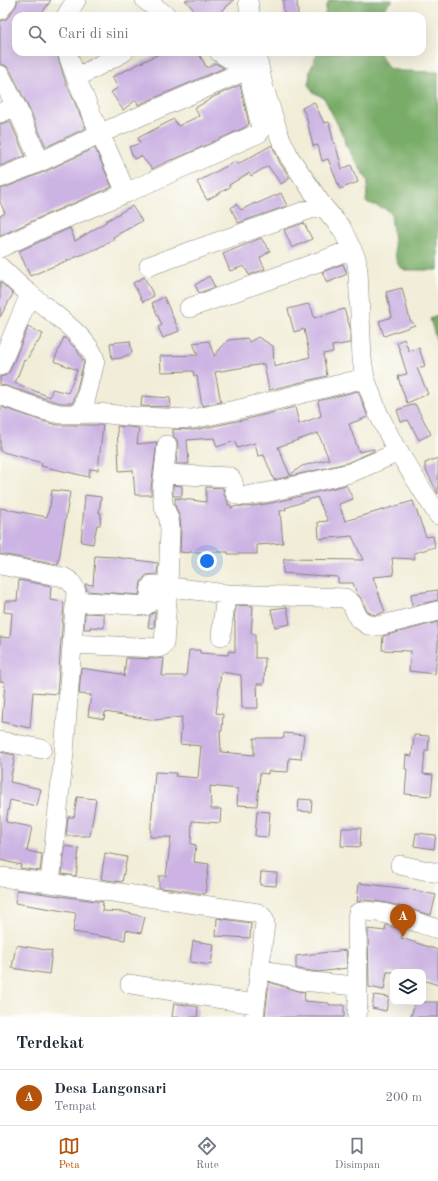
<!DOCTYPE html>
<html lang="id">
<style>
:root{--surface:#fff;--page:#f6f6f7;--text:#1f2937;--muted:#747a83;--line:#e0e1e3;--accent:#b45309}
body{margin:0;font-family:"Old Standard TT",serif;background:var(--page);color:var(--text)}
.controls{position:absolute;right:12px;bottom:12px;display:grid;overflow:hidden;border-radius:8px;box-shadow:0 4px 16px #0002}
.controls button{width:36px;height:36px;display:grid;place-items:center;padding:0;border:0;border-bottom:1px solid var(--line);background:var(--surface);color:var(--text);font:20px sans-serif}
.you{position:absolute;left:207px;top:561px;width:14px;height:14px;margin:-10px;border:3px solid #fff;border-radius:50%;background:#1a73e8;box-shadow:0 0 0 6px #1a73e833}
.badge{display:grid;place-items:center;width:26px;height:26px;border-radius:50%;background:var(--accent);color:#fff;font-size:13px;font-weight:700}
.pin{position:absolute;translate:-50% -33px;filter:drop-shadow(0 1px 2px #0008)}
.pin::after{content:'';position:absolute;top:21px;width:14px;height:12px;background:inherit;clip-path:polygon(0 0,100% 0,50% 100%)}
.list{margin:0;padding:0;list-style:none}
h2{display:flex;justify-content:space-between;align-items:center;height:52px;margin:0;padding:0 16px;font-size:17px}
h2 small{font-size:13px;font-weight:400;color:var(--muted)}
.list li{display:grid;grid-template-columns:26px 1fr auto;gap:12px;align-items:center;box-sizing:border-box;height:56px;padding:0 16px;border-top:1px solid var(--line)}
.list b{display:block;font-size:15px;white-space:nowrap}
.list p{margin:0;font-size:13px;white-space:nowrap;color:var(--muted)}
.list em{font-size:13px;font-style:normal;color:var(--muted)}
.icon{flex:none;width:22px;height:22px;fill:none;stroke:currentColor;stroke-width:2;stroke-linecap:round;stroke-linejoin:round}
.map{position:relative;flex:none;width:438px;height:1017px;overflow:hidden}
.search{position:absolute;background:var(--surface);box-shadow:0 4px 16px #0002;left:12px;right:12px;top:12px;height:44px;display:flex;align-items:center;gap:10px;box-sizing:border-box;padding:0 14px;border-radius:12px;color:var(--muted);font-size:15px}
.sheet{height:108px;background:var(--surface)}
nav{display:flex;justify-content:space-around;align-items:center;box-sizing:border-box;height:56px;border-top:1px solid var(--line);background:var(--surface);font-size:11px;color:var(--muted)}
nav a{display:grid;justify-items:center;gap:2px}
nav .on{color:var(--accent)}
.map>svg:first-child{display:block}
</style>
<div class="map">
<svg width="438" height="1017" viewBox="0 0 438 1017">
<rect width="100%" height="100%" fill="#fdfcf7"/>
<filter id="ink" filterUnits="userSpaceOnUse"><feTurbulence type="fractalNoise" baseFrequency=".025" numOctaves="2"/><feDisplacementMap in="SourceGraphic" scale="8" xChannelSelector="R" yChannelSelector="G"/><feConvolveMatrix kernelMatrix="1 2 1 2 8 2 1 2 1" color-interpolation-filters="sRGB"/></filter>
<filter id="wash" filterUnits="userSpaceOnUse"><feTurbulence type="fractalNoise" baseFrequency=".012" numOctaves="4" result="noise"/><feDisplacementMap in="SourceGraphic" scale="16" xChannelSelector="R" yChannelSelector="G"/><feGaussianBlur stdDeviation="0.9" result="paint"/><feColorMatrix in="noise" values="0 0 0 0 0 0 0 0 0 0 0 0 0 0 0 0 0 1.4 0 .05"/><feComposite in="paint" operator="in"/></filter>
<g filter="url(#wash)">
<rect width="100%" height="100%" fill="#f1edd8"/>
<!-- forest -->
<path fill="#78ac68" stroke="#4a6442" d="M 330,0 L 393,0 L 389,3 L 379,16 L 325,16 L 326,6 Z
M 318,52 L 379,52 L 388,68 L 401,71 L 438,72 L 438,270 L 405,270 L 399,266 L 396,260 L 391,214 L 386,209 L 366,202 L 368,181 L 345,144 L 344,137 L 324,98 L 313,92 L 309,86 L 310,71 Z
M 438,315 L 438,346 L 430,319 Z"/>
<g id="blocks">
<!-- building -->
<path fill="#ccb3e3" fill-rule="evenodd" d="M 18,0 L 51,0 L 40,16 L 16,16 L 16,52 L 56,52 L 66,83 L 86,128 L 46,147 L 26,102 L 10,70 L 6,66 L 0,64 L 0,23 L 2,20 L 5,20 L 9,16 L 16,6 Z
M 185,0 L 234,0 L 216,16 L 199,16 Z
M 283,0 L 297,0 L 298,16 L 284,16 Z
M 163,52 L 198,52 L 207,68 L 215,63 L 224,68 L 138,105 L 136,100 L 123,110 L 111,92 L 118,88 L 112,77 Z
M 240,85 L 249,124 L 244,128 L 173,160 L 173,159 L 152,169 L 141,156 L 134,159 L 129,147 L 140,143 L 138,138 L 174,119 L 178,126 L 199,116 L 195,108 L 211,99 L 211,98 Z
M 314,102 L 324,123 L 329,122 L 334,144 L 335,143 L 342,169 L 351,165 L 358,182 L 340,189 L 328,159 L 322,161 L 318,145 L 313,146 L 306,116 L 302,108 Z
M 10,121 L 25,156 L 0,166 L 0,124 Z
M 272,145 L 280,163 L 290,178 L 281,184 L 268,166 L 251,176 L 249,173 L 229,185 L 230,187 L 207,200 L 197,182 L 236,161 L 238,164 Z
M 95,148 L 112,187 L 43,216 L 0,236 L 0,216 L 5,213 L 0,202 L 0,189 L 4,188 L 44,172 Z
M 281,193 L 287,206 L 238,223 L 231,208 L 236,204 L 241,210 L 255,203 L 256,204 Z
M 132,206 L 142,221 L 113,237 L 114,239 L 98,248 L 30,276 L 19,251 L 70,228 L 75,241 L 106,222 L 106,221 Z
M 304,223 L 312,239 L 292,248 L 284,230 Z
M 261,238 L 270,251 L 260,258 L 265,269 L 249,275 L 244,266 L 230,271 L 223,254 Z
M 343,264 L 347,274 L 327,283 L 322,272 Z
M 209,276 L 215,287 L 199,293 L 195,285 Z
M 144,277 L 154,296 L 143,302 L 133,283 Z
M 0,282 L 13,294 L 0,317 Z
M 402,288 L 410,320 L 415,325 L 384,336 L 379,321 L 392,317 L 386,292 Z
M 164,297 L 179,331 L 163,338 L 158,327 L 162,325 L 152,303 Z
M 308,304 L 312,309 L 314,318 L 344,309 L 350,327 L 350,343 L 332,346 L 333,352 L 323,354 L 327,376 L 269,390 L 264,364 L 215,372 L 221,402 L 202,406 L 197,376 L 194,376 L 193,371 L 161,372 L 160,356 L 198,355 L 193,343 L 209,341 L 214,356 L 228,340 L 247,338 L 249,342 L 258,337 L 273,346 L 274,367 L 310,357 L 304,329 L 294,332 L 288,309 Z
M 28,327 L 43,334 L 37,344 L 36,343 L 26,361 L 24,360 L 15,383 L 50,397 L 52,389 L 68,393 L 77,370 L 54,361 L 64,337 L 77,350 L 84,362 L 73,403 L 61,403 L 46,399 L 0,384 L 0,377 L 6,375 L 10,371 Z
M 404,339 L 409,351 L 419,348 L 425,366 L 417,368 L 428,394 L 407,403 L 400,384 L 398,376 L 407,374 L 397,342 Z
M 130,341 L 132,353 L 121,358 L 112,359 L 110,343 Z
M 358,391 L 368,417 L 349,424 L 359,452 L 374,449 L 374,451 L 347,463 L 274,480 L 264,455 L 258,456 L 255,443 L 237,448 L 235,441 L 217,447 L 214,438 L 187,440 L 189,464 L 176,464 L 178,446 L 177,440 L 173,436 L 173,429 L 194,430 L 243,420 L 295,407 L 299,424 L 321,416 L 318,401 ZM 318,433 L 329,459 L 302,466 L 290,475 L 278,447 Z
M 142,396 L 170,398 L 171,407 L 141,406 Z
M 415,404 L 431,434 L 419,440 L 408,420 L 401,422 L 397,410 Z
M 2,407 L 39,420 L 57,425 L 103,425 L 98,470 L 90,469 L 89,477 L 41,466 L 42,463 L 0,451 L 0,414 Z
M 117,426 L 139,428 L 137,444 L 157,442 L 151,488 L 151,495 L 135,495 L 133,470 L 119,471 Z
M 438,458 L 438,494 L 425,468 L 425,463 Z
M 173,485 L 182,486 L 182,496 L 173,496 Z
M 346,485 L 353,499 L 339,504 L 345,521 L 413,501 L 426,537 L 433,536 L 435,547 L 414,553 L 415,559 L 392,558 L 394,575 L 373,577 L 385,612 L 376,615 L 372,614 L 367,611 L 362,599 L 357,594 L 353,583 L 338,583 L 338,577 L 283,573 L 284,559 L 363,560 L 352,536 L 319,539 L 318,522 L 328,521 L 317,497 L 285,508 L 286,510 L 280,511 L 283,543 L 257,545 L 257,554 L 228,554 L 228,552 L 189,552 L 189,553 L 180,552 L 181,528 L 180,518 L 175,505 L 175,498 L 206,502 L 206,487 L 223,488 L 224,495 L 228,502 L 228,505 L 231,505 L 231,508 L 238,506 L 247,507 L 272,503 Z
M 52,490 L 70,492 L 58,565 L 0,554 L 0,508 L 47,517 L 49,507 L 50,507 Z
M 85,495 L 101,497 L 99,513 L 101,513 L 100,525 L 97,525 L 93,544 L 81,542 Z
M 95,556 L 114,557 L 158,563 L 157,574 L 146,575 L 141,582 L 139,595 L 87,591 L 85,584 L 93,585 Z
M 19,580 L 51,586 L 50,600 L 64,602 L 57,694 L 33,692 L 30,728 L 2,722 L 5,682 L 0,681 L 0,637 L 10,638 L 12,613 L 4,612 L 5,601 L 17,601 Z
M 438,590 L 438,600 L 412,606 L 411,594 Z
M 236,605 L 253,606 L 251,634 L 255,634 L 255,658 L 265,658 L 264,684 L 257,684 L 258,708 L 242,708 L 241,675 L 221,672 L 216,713 L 223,714 L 222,731 L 220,731 L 221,752 L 254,755 L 254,738 L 284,738 L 284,733 L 304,735 L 301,759 L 289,758 L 288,772 L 268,771 L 268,774 L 260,773 L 257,806 L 237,805 L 238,789 L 210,786 L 211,809 L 221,809 L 220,823 L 192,821 L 191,844 L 196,845 L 194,862 L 209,864 L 205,894 L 172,889 L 159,888 L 159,876 L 166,876 L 171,837 L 150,837 L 155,772 L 176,773 L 175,776 L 198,778 L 201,746 L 180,744 L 182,717 L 155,720 L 105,712 L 104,719 L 88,716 L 91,695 L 79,694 L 81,668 L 121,674 L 124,677 L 126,658 L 157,659 L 164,658 L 162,676 L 186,676 L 189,650 L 200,650 L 200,653 L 228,655 L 229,651 L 235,652 L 235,621 L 234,621 Z
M 287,607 L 290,624 L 275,627 L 271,609 Z
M 155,612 L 154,628 L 148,627 L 150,615 Z
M 85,613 L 104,614 L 104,628 L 90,627 L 90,629 L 84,629 Z
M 438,622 L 438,646 L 435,674 L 409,671 L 411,651 L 382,650 L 383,636 Z
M 414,735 L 429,736 L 428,751 L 425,751 L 423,774 L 433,775 L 431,796 L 405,794 L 407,769 L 405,769 L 406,755 L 412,756 Z
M 0,752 L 15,755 L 10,782 L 41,789 L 37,806 L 10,800 L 6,822 L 32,827 L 27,851 L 42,854 L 40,871 L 20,868 L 21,865 L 0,860 Z
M 77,797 L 96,799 L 90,836 L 66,836 L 68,817 L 74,817 Z
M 299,799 L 312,800 L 311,812 L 298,811 Z
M 257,811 L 270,812 L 268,837 L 255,836 Z
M 342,828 L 361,828 L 360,847 L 341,846 Z
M 416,833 L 436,835 L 434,849 L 414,846 Z
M 65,846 L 79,848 L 76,876 L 62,874 Z
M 105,853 L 127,857 L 122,882 L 101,879 Z
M 261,872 L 277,873 L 276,886 L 260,885 Z
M 359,883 L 409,889 L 436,895 L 431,915 L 387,903 L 366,900 L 357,902 Z
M 17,890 L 103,902 L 102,911 L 124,912 L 145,917 L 141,933 L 126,930 L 125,940 L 73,932 L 76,913 L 15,903 Z
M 217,918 L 251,923 L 250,938 L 216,936 Z
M 386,925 L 403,930 L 401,938 L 438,950 L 438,985 L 423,980 L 423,972 L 387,972 L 384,990 L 369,987 L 368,929 L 385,931 Z
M 193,941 L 214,944 L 211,965 L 190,962 Z
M 16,945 L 52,951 L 49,974 L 12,968 Z
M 346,950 L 347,968 L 319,972 L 303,970 L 296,968 L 296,956 Z
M 269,982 L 298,991 L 305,992 L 304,1001 L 329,1003 L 329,1005 L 344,1005 L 344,1017 L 265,1017 Z
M 374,995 L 389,997 L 386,1011 L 372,1008 Z
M 415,1002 L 438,1002 L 438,1017 L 411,1017 Z
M 174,1003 L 198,1007 L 197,1017 L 172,1017 Z"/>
</g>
</g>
<g filter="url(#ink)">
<use href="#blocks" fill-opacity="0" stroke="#86847a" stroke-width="1"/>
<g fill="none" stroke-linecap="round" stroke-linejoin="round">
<!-- minor casing -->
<g stroke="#86847a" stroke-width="20">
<path id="minor" d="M 145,0 L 167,16
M 248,0 L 250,16
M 0,10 L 7,0
M 66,16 L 76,0
M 219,52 C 229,59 233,61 244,61
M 256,52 L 263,85 L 279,135 L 290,158 L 322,205 L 342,229 L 356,258 L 358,271 L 362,359 L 365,378 L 378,413 L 394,445 L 438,515
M 0,75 L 16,106
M 76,78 L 124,52
M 0,113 L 16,106 L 40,162
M 0,178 L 40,162 L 99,134 L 247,70
M 126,193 L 259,133 L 261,128 L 251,84
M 0,248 L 47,226 L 126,193 C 107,146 83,101 67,52
M 149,266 L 322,205
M 0,267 C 10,276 19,286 30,294 C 46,309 92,339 95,361 L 82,414
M 189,308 L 321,261 L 352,249
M 0,366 L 30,294
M 0,395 L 43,410 L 60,414 L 98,413 L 138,417 L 192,419 L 240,409 L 365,378
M 164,474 L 230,477 L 233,482 L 235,493 L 238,495 L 245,496 L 269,492 L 350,473 L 399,452
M 0,565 L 63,577 C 70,580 74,584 76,592 L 64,753 L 50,883 L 258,913 C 262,915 264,917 265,923 L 254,1017
M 75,601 L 145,606 L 149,603 L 151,587 L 152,585 L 155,585 L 226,594 L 345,598 L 352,604 L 358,618 L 368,625 L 379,626 L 438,611
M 221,636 L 226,594
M 72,644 L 158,648 L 161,647 L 164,644 L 168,586 L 170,529 L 169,519 L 163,504 L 162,489 L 167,445
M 0,741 L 42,749
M 400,865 L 438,873
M 0,877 L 50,883
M 260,968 L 301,981 L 357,986
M 130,984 L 208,997 L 255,1004
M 357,1017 L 358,1003 L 357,918 L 358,913 C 374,906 420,924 438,929"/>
</g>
<!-- minor -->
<use href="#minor" stroke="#fff" stroke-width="19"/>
</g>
</g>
</svg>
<div class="controls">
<button><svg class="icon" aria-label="layers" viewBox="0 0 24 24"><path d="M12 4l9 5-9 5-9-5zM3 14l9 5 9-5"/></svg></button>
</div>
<div class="you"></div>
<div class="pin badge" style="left:403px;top:937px">A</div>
<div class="search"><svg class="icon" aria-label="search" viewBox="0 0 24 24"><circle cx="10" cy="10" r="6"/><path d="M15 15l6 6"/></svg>Cari di sini</div>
</div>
<section class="sheet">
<h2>Terdekat<small></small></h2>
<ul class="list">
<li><span class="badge">A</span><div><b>Desa Langonsari</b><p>Tempat</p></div><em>200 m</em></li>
</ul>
</section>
<nav>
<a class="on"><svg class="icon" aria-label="map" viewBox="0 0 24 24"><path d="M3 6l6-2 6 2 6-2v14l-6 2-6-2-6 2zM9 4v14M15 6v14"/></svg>Peta</a>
<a><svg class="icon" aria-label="directions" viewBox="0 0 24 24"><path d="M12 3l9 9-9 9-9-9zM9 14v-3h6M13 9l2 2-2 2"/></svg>Rute</a>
<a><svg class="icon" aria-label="saved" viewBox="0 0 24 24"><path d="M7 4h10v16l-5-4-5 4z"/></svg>Disimpan</a>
</nav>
